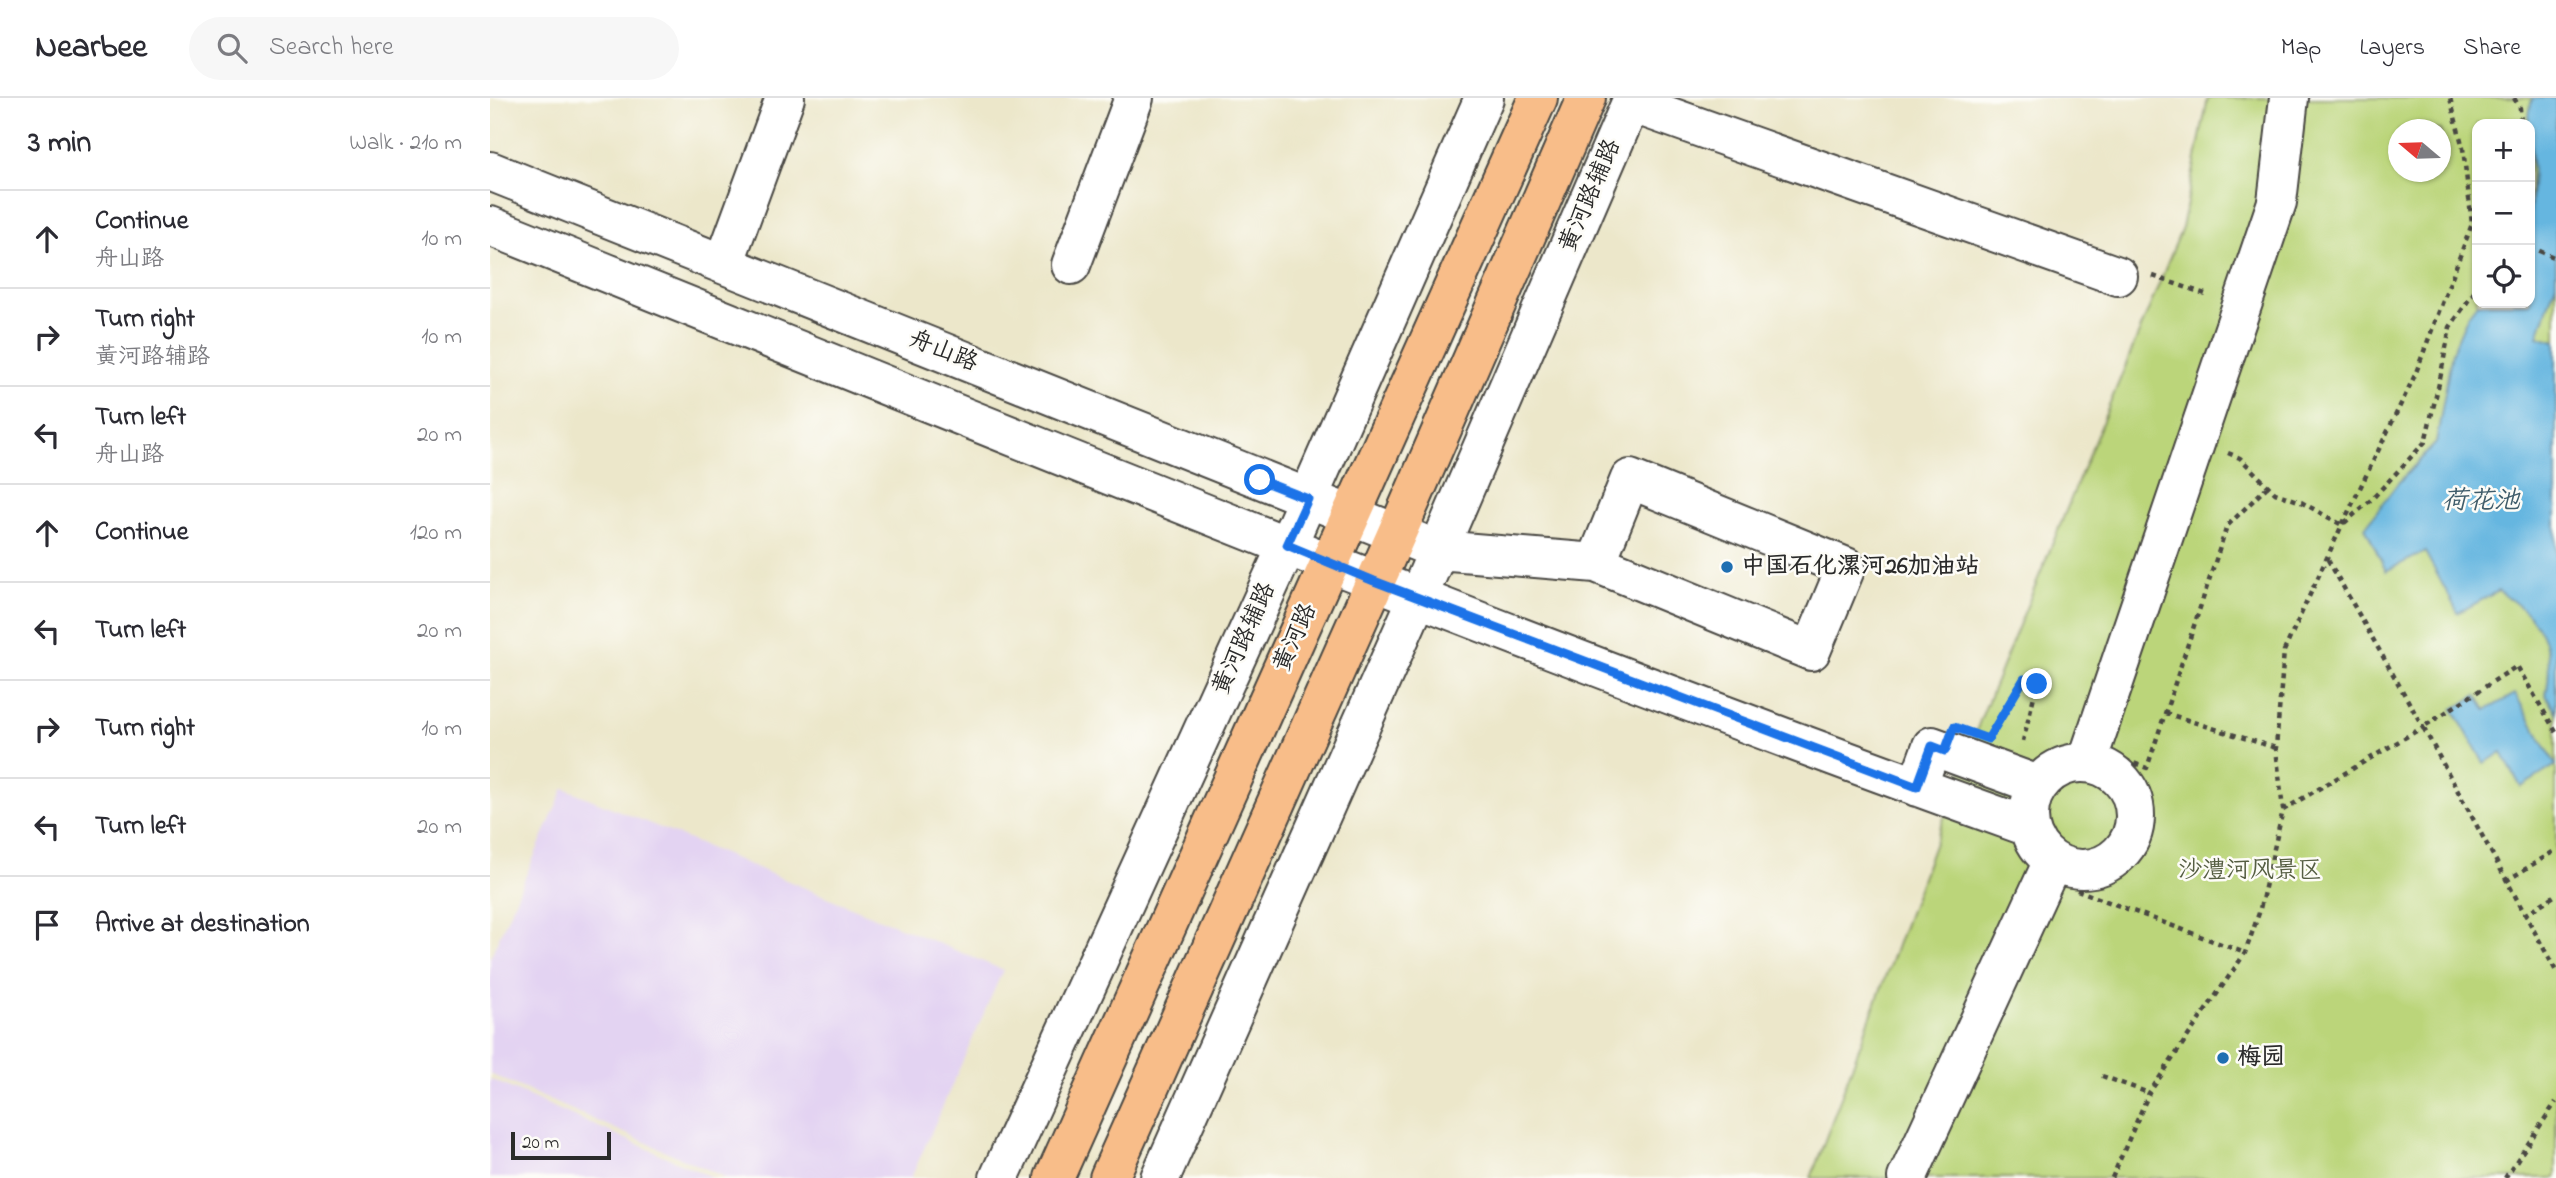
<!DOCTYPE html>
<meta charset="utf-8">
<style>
:root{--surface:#fff;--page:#f7f7f7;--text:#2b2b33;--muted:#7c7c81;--line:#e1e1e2}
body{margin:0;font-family:"Indie Flower","LXGW WenKai TC",sans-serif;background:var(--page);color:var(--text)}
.controls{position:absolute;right:21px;top:21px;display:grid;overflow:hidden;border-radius:14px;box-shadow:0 2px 5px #0004}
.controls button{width:63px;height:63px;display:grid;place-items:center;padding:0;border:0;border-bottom:2px solid var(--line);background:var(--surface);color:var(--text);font:35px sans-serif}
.compass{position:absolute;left:1898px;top:21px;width:63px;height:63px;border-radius:50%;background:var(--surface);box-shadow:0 2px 5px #0004;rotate:289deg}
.scale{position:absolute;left:21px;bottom:18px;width:100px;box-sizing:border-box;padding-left:7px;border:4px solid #2b2b2b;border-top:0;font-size:19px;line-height:24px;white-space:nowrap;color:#2b2b2b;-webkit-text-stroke:5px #fdfcf7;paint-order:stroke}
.stop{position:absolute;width:21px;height:21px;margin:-16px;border:5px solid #1a73e8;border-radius:50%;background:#fff}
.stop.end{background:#1a73e8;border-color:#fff;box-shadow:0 2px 7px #0008}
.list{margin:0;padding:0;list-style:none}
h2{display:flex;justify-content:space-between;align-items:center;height:91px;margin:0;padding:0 28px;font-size:30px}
h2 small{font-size:23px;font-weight:400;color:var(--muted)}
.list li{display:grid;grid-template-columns:46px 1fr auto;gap:21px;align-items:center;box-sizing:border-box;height:98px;padding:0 28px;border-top:2px solid var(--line)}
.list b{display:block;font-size:26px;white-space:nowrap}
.list p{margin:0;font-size:23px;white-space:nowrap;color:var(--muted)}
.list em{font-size:23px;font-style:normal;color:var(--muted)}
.icon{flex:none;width:38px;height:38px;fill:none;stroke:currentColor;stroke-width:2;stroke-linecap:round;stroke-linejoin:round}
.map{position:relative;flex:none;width:2066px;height:1080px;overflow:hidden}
header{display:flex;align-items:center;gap:42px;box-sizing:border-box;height:98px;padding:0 35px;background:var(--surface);border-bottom:2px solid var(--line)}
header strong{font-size:33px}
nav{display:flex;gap:38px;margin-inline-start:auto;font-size:24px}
.search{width:490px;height:63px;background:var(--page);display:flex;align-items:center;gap:18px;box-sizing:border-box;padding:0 24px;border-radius:38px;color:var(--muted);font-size:26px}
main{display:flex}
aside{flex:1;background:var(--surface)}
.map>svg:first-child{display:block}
</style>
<header>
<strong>Nearbee</strong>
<div class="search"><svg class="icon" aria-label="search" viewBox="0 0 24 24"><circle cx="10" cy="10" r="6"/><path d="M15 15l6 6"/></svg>Search here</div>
<nav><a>Map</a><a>Layers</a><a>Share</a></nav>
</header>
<main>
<aside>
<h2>3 min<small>Walk · 210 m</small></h2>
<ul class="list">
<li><svg class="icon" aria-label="ahead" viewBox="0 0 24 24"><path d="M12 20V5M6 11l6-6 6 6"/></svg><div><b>Continue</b><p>舟山路</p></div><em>10 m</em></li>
<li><svg class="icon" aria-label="right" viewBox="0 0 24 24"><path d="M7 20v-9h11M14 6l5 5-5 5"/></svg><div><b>Turn right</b><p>黄河路辅路</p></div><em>10 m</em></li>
<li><svg class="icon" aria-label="left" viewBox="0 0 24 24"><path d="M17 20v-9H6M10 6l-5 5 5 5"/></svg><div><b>Turn left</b><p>舟山路</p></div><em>20 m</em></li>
<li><svg class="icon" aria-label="ahead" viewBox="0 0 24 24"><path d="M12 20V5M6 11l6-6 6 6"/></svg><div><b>Continue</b></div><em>120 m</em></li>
<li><svg class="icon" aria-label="left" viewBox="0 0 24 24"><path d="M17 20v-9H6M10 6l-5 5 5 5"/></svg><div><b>Turn left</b></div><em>20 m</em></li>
<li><svg class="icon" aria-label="right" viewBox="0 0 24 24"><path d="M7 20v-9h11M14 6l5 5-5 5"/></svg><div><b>Turn right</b></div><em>10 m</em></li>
<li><svg class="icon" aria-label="left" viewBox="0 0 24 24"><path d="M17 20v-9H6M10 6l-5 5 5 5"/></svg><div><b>Turn left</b></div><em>20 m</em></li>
<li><svg class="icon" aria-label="arrive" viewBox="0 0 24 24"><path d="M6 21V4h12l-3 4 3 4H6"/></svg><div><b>Arrive at destination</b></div></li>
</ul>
</aside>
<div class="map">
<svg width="2066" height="1080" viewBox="0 0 2066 1080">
<rect width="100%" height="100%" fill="#fdfcf7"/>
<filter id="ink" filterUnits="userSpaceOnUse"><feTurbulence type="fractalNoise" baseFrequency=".0143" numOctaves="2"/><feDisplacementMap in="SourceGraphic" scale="14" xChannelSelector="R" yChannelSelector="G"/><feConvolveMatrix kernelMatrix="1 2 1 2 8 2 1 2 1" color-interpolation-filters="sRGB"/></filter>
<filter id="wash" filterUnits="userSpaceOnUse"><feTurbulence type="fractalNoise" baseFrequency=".00686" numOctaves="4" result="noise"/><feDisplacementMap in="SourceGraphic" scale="28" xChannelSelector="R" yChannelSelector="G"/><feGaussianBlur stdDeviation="1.57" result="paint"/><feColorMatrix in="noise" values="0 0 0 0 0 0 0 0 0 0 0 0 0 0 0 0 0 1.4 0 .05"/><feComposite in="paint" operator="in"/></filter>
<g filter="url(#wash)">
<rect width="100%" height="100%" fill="#ece7ca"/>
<!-- built -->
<path fill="#e3d3f2" d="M 74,690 L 513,872 L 421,1080 L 237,1080 L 0,976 L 0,860 Z
M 0,981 L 224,1080 L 0,1080 Z"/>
<!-- green -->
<path fill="#bbd57a" stroke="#738052" stroke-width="2" fill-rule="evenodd" d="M 1718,0 L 2066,0 L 2066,1080 L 1321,1080 L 1491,620 L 1692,130 ZM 1987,26 L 2040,26 L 2040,205 L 1987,205 ZM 1909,32 L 1951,32 L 1951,74 L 1909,74 Z"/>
<!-- water -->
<path fill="#65b6e0" stroke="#487086" stroke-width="2" d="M 2042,0 L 2066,0 L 2066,185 L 2048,238 L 2066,243 L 2066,614 L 2056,597 C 2066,546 2050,519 2008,493 L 1968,515 L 1935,454 L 1896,473 L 1875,429 L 1908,385 L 1946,345 L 1962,254 L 1978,217 L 1987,205 L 2040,205 L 2040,115 L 2043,73 L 2038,23 Z
M 2025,596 L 2066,667 L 2031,689 L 2012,655 L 1994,665 L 1963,611 L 1987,597 L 1996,612 Z"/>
</g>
<g filter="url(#ink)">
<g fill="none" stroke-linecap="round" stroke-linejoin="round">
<!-- minor casing -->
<g stroke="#484743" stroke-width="42">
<path id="minor" d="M 1141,5 L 1628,178
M 0,73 L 948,452 L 1106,465 L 1321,553 L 1356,469 L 1140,381 L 1106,465
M 0,128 C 511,333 1021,544 1539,729
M 234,166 L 295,0
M 581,167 L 644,0
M 1597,664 L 1787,104 L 1799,0
M1539 718a53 53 0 1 1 106 0a53 53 0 1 1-106 0Z
M 1427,689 L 1442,648 L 1548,687
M 509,1080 L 797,448 L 994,0
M 670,1080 L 928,499 L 1143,0
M 1417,1080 L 1563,763"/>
</g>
<!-- major casing -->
<g stroke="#484743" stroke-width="42">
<path id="major" d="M 564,1080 L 1048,0
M 619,1080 L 906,437 L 1096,0"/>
</g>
<!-- path -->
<path stroke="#484743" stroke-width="4.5" stroke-dasharray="5 5" stroke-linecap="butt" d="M 2024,0 L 2030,10 L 2031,26
M 2040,149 L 2066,160
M 1663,178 L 1718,197
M 1738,355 L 1750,360 L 1785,395 L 1811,404 L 1852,427 L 1882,401 L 1935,344 L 1950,281 L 1960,229 L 1987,190
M 1675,615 L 1786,650
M 1503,634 L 1534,581 L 1547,586 L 1533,643
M 2066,634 L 2027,568 L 1933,629 L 2066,873
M 1635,662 L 1657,670 L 1737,428 L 1777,389
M 1793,712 L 1933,629 L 1838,462
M 2016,783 L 2066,752
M 1587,792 L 1755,855
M 2034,817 L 2066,797
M 1612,978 L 1659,995
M 1622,1080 L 1659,995 L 1755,855 L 1769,815 L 1793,712 L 1786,650 L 1794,553 L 1852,427 L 1925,277 L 1982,126 L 1973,50 L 1960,0
M 2015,1080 L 2066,1004"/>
<!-- minor -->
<use href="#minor" stroke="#fff" stroke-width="38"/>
<!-- major -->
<use href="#major" stroke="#f8bd89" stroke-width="38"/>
</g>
</g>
<g fill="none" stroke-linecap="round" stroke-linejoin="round" filter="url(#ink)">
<!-- route -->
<path stroke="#1a73e8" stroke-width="9" d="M 770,382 L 818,401 L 797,447 L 884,483 L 1427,689 L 1442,648 L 1455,653 L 1464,629 L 1498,641 L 1534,581 L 1547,586"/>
</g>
<!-- markers -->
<g fill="#1f6fb2" stroke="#fdfcf7" stroke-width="2.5">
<circle cx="1237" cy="469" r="7"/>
<circle cx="1733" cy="960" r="7"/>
</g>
<g text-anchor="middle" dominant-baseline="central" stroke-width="5" stroke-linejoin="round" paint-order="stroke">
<!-- street labels -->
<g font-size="24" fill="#2b2b2b" stroke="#fdfcf7">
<text transform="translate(1101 98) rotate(-67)">黄河路辅路</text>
<text transform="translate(453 254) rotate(22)">舟山路</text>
<text transform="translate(806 540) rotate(-66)">黄河路</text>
<text transform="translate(755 541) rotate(-66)">黄河路辅路</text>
</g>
<!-- poi labels -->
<g font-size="24" font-weight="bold" fill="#2b2b2b" stroke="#fdfcf7" text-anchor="start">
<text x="1251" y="469">中国石化漯河26加油站</text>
<text x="1747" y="960">梅园</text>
</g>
<!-- park labels -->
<g font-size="24" fill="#565e43" stroke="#fdfcf7">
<text x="1760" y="773">沙澧河风景区</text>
</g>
<!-- water labels -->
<g font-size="26" font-style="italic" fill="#3f5c6a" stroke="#fdfcf7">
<text x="1991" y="404">荷花池</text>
</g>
</g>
</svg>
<div class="controls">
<button>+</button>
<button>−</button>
<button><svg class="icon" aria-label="locate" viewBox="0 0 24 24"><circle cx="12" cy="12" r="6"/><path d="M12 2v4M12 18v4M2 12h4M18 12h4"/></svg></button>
</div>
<svg class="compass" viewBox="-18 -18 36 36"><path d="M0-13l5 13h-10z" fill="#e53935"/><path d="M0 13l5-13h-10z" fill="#7c7c81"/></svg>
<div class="scale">20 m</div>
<div class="stop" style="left:770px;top:382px"></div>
<div class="stop end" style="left:1547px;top:586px"></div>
</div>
</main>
